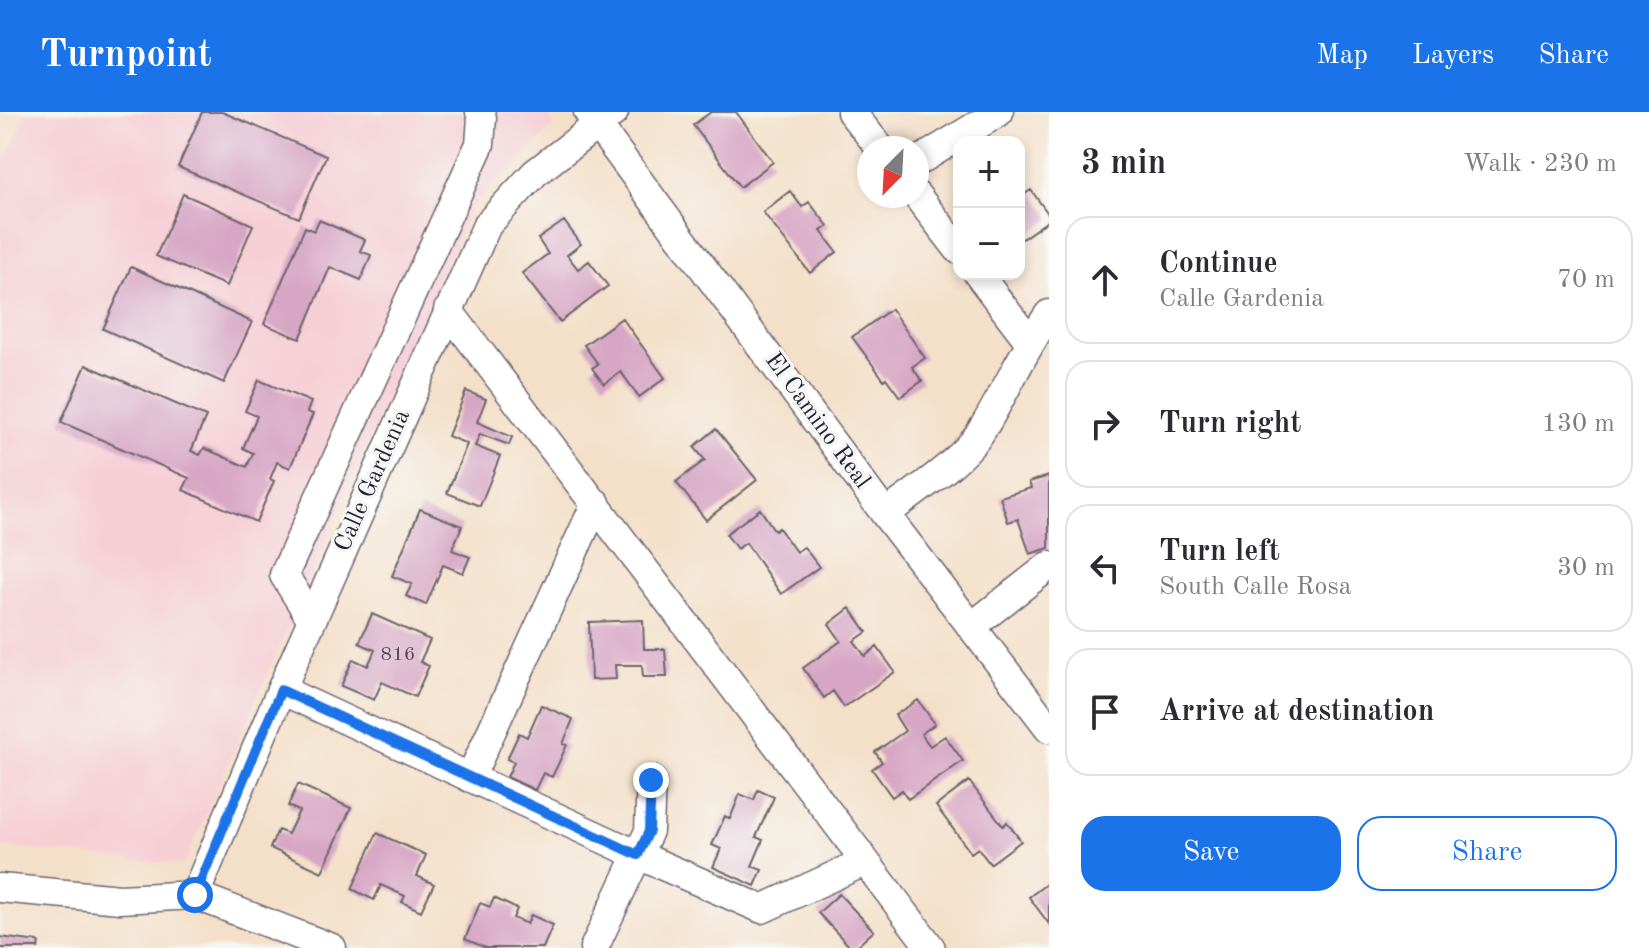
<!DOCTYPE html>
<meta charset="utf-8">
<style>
:root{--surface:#fff;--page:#f2f2f3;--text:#2b2b33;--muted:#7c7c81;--line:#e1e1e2;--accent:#1a73e8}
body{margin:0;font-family:"Old Standard TT",serif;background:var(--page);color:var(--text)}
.controls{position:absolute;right:24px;top:24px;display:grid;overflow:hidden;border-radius:16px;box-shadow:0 4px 12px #0003}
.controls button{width:72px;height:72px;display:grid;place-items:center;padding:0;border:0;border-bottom:2px solid var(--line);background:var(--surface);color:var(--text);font:40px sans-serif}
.compass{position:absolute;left:857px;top:24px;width:72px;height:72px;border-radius:50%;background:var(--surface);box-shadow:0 4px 12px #0003;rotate:204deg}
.stop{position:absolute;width:24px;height:24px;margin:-18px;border:6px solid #1a73e8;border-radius:50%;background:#fff}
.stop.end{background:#1a73e8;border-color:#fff;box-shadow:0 2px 8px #0008}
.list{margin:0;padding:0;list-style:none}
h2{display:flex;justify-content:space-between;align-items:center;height:104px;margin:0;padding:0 32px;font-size:34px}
h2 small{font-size:26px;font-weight:400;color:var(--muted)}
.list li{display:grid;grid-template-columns:52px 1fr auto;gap:24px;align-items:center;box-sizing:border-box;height:128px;margin:0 16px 16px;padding:0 16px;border:2px solid var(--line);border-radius:24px}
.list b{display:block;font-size:30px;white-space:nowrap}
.list p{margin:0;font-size:26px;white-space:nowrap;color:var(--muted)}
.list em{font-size:26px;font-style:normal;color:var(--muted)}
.actions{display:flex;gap:16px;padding:24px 32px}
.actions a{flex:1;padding:18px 0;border:2px solid var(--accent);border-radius:24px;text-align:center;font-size:28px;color:var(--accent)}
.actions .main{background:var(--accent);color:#fff}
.icon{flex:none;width:44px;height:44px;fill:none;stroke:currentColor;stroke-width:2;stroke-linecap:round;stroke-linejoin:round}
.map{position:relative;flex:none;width:1049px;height:836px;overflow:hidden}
header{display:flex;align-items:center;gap:48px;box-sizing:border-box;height:112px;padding:0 40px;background:var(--accent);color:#fff}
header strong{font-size:38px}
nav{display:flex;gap:44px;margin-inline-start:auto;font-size:28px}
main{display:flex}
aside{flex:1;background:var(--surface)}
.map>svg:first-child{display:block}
</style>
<header>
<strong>Turnpoint</strong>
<nav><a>Map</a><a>Layers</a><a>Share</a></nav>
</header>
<main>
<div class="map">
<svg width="1049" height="836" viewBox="0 0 1049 836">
<rect width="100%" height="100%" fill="#f6f6f2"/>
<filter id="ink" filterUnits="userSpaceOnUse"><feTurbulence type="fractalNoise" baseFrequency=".0125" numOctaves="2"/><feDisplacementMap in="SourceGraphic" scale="16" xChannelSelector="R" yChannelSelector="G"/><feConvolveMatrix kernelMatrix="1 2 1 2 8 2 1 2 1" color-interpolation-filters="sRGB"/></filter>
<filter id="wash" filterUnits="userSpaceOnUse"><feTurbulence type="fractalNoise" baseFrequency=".006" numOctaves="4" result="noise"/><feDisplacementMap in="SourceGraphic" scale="32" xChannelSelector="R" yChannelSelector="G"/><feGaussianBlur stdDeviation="1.8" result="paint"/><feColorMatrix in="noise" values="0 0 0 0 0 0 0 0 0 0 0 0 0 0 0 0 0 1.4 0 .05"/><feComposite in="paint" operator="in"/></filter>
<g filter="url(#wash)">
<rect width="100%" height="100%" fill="#f4e0c9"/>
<!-- built -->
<path fill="#f6cfd5" d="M 27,0 L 546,0 L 554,14 L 472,94 L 184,753 L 0,735 L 0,61 Z"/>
<g id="blocks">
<!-- building -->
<path fill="#d7a6c4" d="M 202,0 L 222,0 L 326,44 L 299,106 L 178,55 Z
M 711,0 L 736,0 L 773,50 L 740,75 L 693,13 Z
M 1031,78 L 1049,103 L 1049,108 L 1019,129 L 1019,86 Z
M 790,79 L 802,95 L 809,90 L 828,114 L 821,119 L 837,140 L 810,161 L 763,100 Z
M 183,82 L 253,113 L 227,174 L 156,144 Z
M 319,108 L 365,128 L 360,139 L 371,143 L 361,168 L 330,155 L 300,227 L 264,212 L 305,115 L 314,119 Z
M 564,109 L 581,132 L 567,143 L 578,157 L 589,149 L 608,174 L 560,210 L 522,161 L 548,142 L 538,127 Z
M 131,155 L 252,210 L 224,271 L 103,217 Z
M 891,197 L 925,246 L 912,255 L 922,269 L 900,285 L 886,266 L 884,268 L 852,225 Z
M 622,206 L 665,266 L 639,285 L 621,260 L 604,272 L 592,256 L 598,252 L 584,233 Z
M 86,253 L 206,305 L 191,339 L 200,343 L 204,336 L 247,355 L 253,341 L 243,336 L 257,304 L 245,299 L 259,268 L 311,290 L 307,300 L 313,302 L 290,356 L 277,350 L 270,367 L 274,369 L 256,410 L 183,378 L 189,366 L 61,310 Z
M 466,279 L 486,287 L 477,310 L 512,325 L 509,333 L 480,322 L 475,334 L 500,344 L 480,394 L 447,381 L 467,332 L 448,324 Z
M 716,317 L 757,368 L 706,408 L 676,370 L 705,348 L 694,335 Z
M 1049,364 L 1049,436 L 1030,442 L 1018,407 L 1008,410 L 1000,385 L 1031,376 L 1029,370 Z
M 420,397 L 462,414 L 452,438 L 470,445 L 463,461 L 443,453 L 426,493 L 406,484 L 412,472 L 392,464 Z
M 760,397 L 775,419 L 779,416 L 796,440 L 804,435 L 819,455 L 781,482 L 746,431 L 737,437 L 726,422 Z
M 850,496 L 867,520 L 854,529 L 865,544 L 877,535 L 895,560 L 844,595 L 833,579 L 824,586 L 803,556 L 841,529 L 829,512 Z
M 372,502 L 430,528 L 420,550 L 429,554 L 415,585 L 382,570 L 374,588 L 341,574 L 353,547 L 368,554 L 375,538 L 359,531 Z
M 643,508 L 644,537 L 665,537 L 667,565 L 643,565 L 642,553 L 615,553 L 616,567 L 591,568 L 589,510 Z
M 918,588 L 935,612 L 921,622 L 930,634 L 945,624 L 963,649 L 908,687 L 902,678 L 892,685 L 872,657 L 882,650 L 875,640 L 905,619 L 895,603 Z
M 541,593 L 573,607 L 563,632 L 567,633 L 552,665 L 543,661 L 535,678 L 507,665 L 514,650 L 507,647 L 519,621 L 527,625 Z
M 969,669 L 1003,714 L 1007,710 L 1021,729 L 990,752 L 978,736 L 971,741 L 936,694 Z
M 298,672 L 351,696 L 322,760 L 270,736 L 278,718 L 288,722 L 299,699 L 288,694 Z
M 758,678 L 774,685 L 756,725 L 763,728 L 752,754 L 762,758 L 755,774 L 713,755 L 721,737 L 712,733 L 725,704 L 730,707 L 740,682 L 754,688 Z
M 377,721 L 426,743 L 417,764 L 434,772 L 421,799 L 402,790 L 405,784 L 381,773 L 374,788 L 352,777 Z
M 1049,770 L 1049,812 L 1029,785 Z
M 839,782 L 874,819 L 855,836 L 851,836 L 818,801 Z
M 494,786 L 517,797 L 513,806 L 527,812 L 531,803 L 553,813 L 543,836 L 486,836 L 465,827 L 480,791 L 490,795 Z
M 0,825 L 39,830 L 38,836 L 0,836 Z"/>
</g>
</g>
<g filter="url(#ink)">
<use href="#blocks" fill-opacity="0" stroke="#6c646d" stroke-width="2"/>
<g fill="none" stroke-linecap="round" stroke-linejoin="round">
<!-- minor casing -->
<g stroke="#6c646d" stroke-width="31">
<path id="minor" d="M 588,0 L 885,402 L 1049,616
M 851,0 L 880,36
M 917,50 L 999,0
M 917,84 L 959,138
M 978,162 L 1029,229
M 448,198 L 931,836
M 885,402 C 912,382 963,348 980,321 C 1005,282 1022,240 1049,202
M 312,508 L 284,463 L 480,32 L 482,6 L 480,0
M 971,515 L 1049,454
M 281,578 L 638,743 L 762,797 L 864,750
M 470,666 L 596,391
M 0,776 L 120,787 L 195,783 L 332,836
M 195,783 L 281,578 L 487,113 L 535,61 L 614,0
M 594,836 L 649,719 L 651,668"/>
</g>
<!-- minor -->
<use href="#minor" stroke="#fff" stroke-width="28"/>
</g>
</g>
<g fill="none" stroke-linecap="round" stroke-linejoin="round" filter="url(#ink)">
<!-- route -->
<path stroke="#1a73e8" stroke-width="10" d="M 195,783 L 281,578 L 638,743 L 649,719 L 651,668"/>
</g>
<g text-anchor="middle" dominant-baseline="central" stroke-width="7" stroke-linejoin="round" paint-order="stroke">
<!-- number labels -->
<g font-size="20" fill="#4f435d">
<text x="398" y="543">816</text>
</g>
<!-- street labels -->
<g font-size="24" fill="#22223b" stroke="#f6f6f2">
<text transform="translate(817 309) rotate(54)">El Camino Real</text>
<text transform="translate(373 369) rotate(-66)">Calle Gardenia</text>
</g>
</g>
</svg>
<div class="controls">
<button>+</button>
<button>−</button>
</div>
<svg class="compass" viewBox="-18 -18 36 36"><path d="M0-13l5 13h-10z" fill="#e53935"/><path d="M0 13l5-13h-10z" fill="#7c7c81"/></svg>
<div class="stop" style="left:195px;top:783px"></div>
<div class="stop end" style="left:651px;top:668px"></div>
</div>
<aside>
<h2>3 min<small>Walk · 230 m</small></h2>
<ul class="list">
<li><svg class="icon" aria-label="ahead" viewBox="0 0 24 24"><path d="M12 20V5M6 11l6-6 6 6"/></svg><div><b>Continue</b><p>Calle Gardenia</p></div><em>70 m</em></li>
<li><svg class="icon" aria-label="right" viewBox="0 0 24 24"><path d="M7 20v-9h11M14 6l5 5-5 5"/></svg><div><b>Turn right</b></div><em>130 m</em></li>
<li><svg class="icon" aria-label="left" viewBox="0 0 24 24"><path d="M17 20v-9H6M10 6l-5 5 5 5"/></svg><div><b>Turn left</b><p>South Calle Rosa</p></div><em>30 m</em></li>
<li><svg class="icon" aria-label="arrive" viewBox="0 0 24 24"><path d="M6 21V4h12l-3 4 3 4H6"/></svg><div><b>Arrive at destination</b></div></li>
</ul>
<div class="actions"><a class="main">Save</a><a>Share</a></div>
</aside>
</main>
